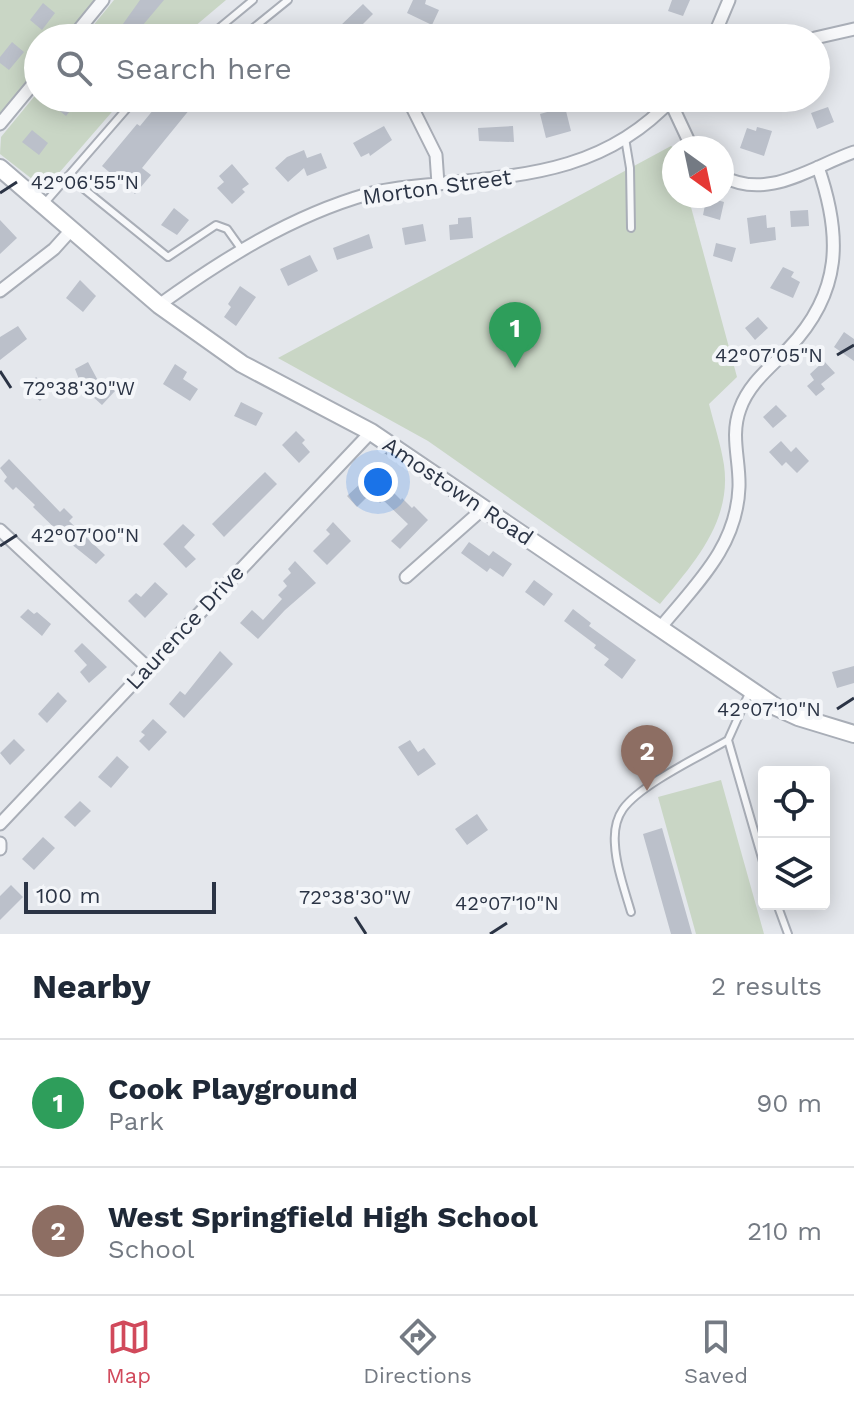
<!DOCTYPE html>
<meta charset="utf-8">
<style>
:root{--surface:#fff;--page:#f2f2f3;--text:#1f2937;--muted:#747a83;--line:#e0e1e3;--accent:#d1495b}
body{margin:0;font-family:"Work Sans",sans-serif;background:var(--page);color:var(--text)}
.controls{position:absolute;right:24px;bottom:24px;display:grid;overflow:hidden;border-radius:8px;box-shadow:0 4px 20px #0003}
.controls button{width:72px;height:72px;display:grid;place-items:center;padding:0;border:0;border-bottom:2px solid var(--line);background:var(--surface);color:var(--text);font:40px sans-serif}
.compass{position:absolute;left:662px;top:136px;width:72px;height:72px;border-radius:50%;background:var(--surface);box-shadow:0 4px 20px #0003;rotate:147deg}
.scale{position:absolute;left:24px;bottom:20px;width:192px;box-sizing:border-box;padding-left:8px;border:4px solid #2b3445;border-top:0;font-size:22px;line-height:28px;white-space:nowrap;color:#2b3445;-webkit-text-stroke:6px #f4f6f9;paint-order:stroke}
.you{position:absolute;left:378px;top:482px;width:28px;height:28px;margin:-20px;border:6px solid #fff;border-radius:50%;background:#1a73e8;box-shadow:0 0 0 12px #1a73e833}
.badge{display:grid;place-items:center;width:52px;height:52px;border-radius:50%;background:var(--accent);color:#fff;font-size:26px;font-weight:700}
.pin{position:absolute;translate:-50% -66px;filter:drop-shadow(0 2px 4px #0008)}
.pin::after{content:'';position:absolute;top:42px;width:28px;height:24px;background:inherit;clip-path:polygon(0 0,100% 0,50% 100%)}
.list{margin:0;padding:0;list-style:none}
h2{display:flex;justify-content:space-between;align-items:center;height:104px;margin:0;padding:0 32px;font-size:34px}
h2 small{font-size:26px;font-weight:400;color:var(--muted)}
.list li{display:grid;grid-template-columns:52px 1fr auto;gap:24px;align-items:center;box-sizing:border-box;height:128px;padding:0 32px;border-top:2px solid var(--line)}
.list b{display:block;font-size:30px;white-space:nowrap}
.list p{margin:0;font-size:26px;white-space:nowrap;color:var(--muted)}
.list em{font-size:26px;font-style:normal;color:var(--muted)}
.icon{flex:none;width:44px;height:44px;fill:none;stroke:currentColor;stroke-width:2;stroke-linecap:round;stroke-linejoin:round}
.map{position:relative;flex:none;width:854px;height:934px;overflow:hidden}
.search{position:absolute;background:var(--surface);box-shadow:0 4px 20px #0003;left:24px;right:24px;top:24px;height:88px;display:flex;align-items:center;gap:20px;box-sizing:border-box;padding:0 28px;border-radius:44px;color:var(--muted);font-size:30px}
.sheet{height:360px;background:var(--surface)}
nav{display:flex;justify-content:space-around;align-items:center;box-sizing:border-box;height:112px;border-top:2px solid var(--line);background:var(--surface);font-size:22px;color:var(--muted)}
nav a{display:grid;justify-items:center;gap:4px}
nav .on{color:var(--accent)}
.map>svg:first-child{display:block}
</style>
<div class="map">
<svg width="854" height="934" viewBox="0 0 854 934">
<rect width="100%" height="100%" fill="#e4e7ec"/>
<!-- green -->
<path fill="#c9d6c5" d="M 0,0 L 96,0 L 65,38 L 38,38 L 38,70 L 0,116 Z
M 114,0 L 226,0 L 181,38 L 83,38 Z
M 38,92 L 38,98 L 124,98 L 52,181 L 41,186 L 0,154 L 1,137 Z
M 671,146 L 675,148 L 674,196 L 688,196 L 737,377 L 709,404 C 714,424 721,445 724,465 C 732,522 693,564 660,604 L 428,441 L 278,358 Z
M 721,780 L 764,934 L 696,934 L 658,797 Z"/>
<!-- building -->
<path fill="#bbc0ca" d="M 140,0 L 164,0 L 132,38 L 113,38 Z
M 413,0 L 426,0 L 425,4 L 439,10 L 432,25 L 407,13 Z
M 672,0 L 690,0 L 683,16 L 668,11 Z
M 43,3 L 55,13 L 42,30 L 30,20 Z
M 363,4 L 373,14 L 349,38 L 339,27 Z
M 12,42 L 24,52 L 9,70 L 0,63 L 0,57 Z
M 62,98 L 80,98 L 66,116 L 55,107 Z
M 163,98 L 199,98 L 142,168 L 151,175 L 135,194 L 102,166 L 137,124 L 140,126 Z
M 565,107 L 571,131 L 546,138 L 540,114 Z
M 828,107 L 834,122 L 817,129 L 811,113 Z
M 384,126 L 392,140 L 370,156 L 369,153 L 361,157 L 353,143 Z
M 513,126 L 514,142 L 479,141 L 478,128 Z
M 757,127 L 772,131 L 764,156 L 740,148 L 747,128 L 756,131 Z
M 32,130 L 48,143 L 39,155 L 22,142 Z
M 304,150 L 307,158 L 321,153 L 327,168 L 307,176 L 304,168 L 288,182 L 275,168 L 287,157 Z
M 232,164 L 249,184 L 242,189 L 245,192 L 232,204 L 217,188 L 224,182 L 219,176 Z
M 714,199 L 724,202 L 720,220 L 703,215 L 706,200 L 713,202 Z
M 174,208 L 189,220 L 177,235 L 161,225 Z
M 808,210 L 809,226 L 791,227 L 790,211 Z
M 766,215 L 767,228 L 775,227 L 776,240 L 750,244 L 747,218 Z
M 471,217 L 473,238 L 450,240 L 449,225 L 458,224 L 458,218 Z
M 0,220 L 17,238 L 0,254 Z
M 423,224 L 426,241 L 405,245 L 402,228 Z
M 369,234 L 373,248 L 337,260 L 333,248 Z
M 716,243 L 736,248 L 732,262 L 713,256 Z
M 310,255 L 318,271 L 288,286 L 280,269 Z
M 783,267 L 794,272 L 791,277 L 800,282 L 793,298 L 770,288 Z
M 80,280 L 96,296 L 83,312 L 66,298 Z
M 240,286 L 256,297 L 236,326 L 224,317 L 231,307 L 228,304 Z
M 758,317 L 768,328 L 755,340 L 745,328 Z
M 18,326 L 27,339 L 0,360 L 0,337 Z
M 844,332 L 854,339 L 854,361 L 834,347 Z
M 824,361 L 835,373 L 821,384 L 825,389 L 816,396 L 807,386 L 814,380 L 810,374 Z
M 88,362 L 102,388 L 106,383 L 115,391 L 102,405 L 82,387 L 75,369 Z
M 175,364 L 187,372 L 183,379 L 198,389 L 190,401 L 163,384 Z
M 36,377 L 50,390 L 40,401 L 26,389 Z
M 241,402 L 263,413 L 256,426 L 234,416 Z
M 776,405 L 787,416 L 773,428 L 763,417 Z
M 296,431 L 305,440 L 302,443 L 310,452 L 299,463 L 282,445 Z
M 781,441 L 791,452 L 796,447 L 809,461 L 797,473 L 786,462 L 782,466 L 769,452 Z
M 9,459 L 60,512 L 64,508 L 73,517 L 69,521 L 105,555 L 96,564 L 70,543 L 33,507 L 35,505 L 16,487 L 13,490 L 4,481 L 7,477 L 0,468 Z
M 265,472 L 277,484 L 224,537 L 212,524 Z
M 376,475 L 401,500 L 402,498 L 412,508 L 414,506 L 428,520 L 400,549 L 391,541 L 408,524 L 383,500 L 380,503 L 371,493 L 357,507 L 347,496 L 362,482 L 365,485 Z
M 333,522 L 351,541 L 327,565 L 313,551 L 330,534 L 326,530 Z
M 183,524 L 195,535 L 184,547 L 196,559 L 186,568 L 163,544 Z
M 469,542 L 489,556 L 493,551 L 512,564 L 503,577 L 490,568 L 487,572 L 461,553 Z
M 295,561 L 316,583 L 285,610 L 258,639 L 240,623 L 252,610 L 263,620 L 282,599 L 278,595 L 287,586 L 283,581 L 291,573 L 288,569 Z
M 534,580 L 553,594 L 544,606 L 525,592 Z
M 155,582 L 168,594 L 145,618 L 128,601 L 136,593 L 141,597 Z
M 28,609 L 34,614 L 37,612 L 51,624 L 42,636 L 20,617 Z
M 573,609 L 591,623 L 589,626 L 636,660 L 622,679 L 604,665 L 609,659 L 594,648 L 596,645 L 564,621 Z
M 82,643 L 107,667 L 89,683 L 80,672 L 87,665 L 74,651 Z
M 220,651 L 233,664 L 184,718 L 169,704 L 180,691 L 185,695 Z
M 854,666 L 854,683 L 837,688 L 832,672 Z
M 58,692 L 67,701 L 47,723 L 38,714 Z
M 153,719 L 167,732 L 149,751 L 139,741 L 145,735 L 141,732 Z
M 14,739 L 25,750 L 10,765 L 0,753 Z
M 410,740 L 418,752 L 424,748 L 436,764 L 418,776 L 398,747 Z
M 117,756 L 129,767 L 111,788 L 98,777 Z
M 80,801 L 91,811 L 75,827 L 64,817 Z
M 477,814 L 488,830 L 467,845 L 455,829 Z
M 662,828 L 692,934 L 671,934 L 643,834 Z
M 43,837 L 55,848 L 34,870 L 22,859 Z
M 11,885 L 23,897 L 0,920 L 0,896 Z"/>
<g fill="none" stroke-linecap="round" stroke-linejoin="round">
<!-- lane casing -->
<g stroke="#a9aeb7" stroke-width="10">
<path id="lane" d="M 207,38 L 253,0
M 241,38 L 288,0
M 625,138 L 630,168 L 631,228
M 68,176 L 168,257 L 216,225 L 227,229 L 242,250
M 43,205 L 136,98
M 750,691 L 728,740 L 764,865
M 777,904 L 788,934
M 631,912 C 625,891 616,867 615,845 C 614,833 616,819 623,809 C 641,784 701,756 728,740"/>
</g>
<!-- street casing -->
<g stroke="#a9aeb7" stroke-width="15">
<path id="street" d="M 72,38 L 103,0
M 713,38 L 729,0
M 815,38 L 854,29
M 670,101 L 692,148
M 410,103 L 436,155 L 438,184
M 0,124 L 38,78
M 722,176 C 768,201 811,167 854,152
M 0,291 L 54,249 L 72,229
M 159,305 C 223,259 291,216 368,194 C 393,187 420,186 446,183 C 534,175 610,167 673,98
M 0,530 L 147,667
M 406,577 L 484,508
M 660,628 C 696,584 737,547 739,487 C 740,460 730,436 740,409 C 749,383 771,367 789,348 C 842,292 842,236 818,167
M 0,824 L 371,432
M 0,843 L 0,849"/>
</g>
<!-- secondary casing -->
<g stroke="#a9aeb7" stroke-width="20">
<path id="secondary" d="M 0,168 L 159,305 L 242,364 L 371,432 L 776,707 L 798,717 L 854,734"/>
</g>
<!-- lane -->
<use href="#lane" stroke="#f7f8fa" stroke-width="6"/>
<!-- street -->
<use href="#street" stroke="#f7f8fa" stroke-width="11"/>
<!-- secondary -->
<use href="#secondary" stroke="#fff" stroke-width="16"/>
</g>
<!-- ticks -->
<path fill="none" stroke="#2b3445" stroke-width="3" d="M 0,193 L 17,182M 837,355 L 854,345M 0,371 L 11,388M 0,546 L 17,535M 837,709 L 854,698M 355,917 L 366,934M 490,934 L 507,923"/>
<g text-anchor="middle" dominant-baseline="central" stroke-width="8" stroke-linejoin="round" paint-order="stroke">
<!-- street labels -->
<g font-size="22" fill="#2b3445" stroke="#f4f6f9">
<text transform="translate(437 187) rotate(-8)">Morton Street</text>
<text transform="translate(458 491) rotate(34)">Amostown Road</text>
<text transform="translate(185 627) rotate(-47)">Laurence Drive</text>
</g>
</g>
<g font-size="20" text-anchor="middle" fill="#2b3445" stroke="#f4f6f9" stroke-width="8" stroke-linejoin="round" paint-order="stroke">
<text x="85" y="189">42°06'55"N</text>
<text x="769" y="362">42°07'05"N</text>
<text x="79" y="395">72°38'30"W</text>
<text x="85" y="542">42°07'00"N</text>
<text x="769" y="716">42°07'10"N</text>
<text x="355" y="904">72°38'30"W</text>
<text x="507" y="910">42°07'10"N</text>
</g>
</svg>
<div class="controls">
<button><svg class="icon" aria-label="locate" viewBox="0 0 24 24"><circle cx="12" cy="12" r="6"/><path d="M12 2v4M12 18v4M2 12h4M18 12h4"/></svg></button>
<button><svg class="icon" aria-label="layers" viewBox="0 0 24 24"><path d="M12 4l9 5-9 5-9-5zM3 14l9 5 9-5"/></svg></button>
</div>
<svg class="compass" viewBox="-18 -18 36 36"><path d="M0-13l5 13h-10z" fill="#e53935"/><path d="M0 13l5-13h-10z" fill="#747a83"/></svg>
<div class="scale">100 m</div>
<div class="you"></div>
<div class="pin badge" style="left:515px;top:368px;background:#2e9e5b">1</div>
<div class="pin badge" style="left:647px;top:791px;background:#8d6e63">2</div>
<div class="search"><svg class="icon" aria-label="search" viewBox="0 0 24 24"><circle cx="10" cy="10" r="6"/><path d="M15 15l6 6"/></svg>Search here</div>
</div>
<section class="sheet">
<h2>Nearby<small>2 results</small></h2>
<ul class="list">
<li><span class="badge" style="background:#2e9e5b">1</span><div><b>Cook Playground</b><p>Park</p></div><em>90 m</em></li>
<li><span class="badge" style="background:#8d6e63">2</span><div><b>West Springfield High School</b><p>School</p></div><em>210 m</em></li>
</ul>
</section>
<nav>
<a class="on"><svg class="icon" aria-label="map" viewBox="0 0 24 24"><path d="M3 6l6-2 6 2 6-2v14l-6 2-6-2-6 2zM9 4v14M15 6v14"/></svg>Map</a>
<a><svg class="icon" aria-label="directions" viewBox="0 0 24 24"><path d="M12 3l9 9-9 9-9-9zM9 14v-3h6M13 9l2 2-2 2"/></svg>Directions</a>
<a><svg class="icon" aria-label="saved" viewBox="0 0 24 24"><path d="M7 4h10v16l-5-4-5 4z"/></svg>Saved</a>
</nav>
